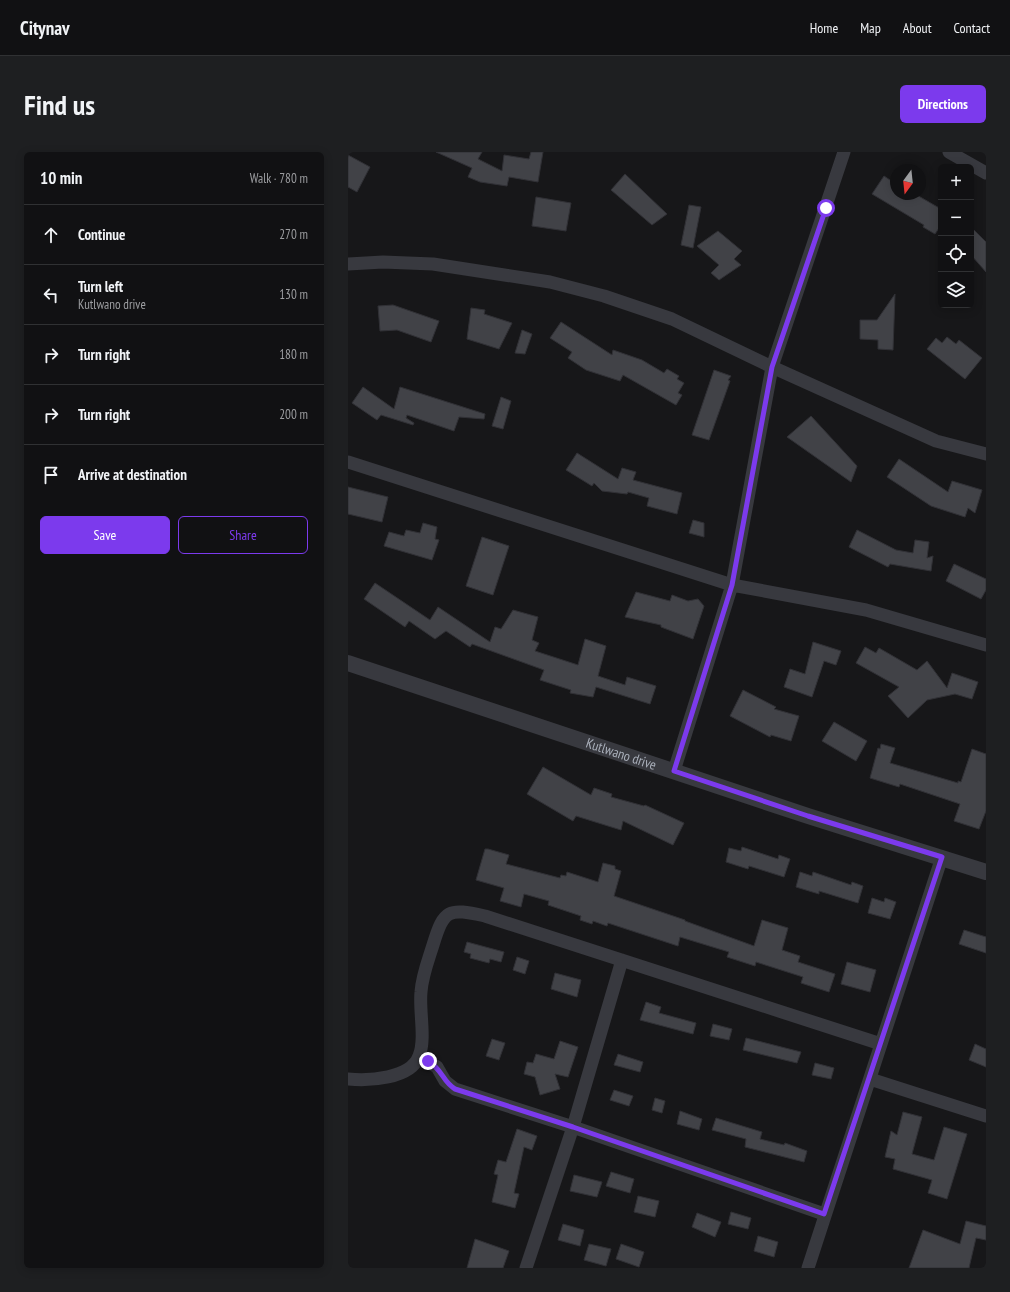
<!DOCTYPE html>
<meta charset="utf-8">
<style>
:root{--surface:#111113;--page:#1e1f21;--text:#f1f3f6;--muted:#9c9da0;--line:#303133;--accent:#7c3aed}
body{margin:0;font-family:"PT Sans Narrow",sans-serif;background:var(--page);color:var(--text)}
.controls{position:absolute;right:12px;top:12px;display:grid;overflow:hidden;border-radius:6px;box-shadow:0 2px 10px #0003}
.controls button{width:36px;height:36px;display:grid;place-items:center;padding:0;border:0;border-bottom:1px solid var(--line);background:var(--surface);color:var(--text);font:20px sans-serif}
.compass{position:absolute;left:542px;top:12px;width:36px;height:36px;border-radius:50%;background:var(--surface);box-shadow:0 2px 10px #0003;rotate:195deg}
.stop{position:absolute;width:12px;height:12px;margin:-9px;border:3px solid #7c3aed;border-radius:50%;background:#fff}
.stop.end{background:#7c3aed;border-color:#fff;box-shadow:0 1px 4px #0008}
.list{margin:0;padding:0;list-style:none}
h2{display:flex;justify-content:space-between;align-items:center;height:52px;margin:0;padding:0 16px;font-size:17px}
h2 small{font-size:13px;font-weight:400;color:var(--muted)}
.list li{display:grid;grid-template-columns:26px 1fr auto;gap:12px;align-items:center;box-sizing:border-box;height:60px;padding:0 16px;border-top:1px solid var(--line)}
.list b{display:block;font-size:15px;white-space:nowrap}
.list p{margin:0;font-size:13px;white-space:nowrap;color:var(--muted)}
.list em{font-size:13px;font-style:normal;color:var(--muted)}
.actions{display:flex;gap:8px;padding:12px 16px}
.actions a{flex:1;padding:9px 0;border:1px solid var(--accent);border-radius:6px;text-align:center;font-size:14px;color:var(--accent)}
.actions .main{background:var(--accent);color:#fff}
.icon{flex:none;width:22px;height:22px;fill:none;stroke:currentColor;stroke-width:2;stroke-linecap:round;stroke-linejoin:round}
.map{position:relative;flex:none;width:638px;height:1116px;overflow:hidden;border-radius:6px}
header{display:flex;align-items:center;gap:24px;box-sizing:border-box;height:56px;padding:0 20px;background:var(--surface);border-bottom:1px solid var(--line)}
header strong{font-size:19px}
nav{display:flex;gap:22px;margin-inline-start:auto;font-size:14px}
.intro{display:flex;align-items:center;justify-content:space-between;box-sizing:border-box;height:96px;padding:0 24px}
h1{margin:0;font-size:28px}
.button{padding:10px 18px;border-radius:6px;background:var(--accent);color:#fff;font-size:14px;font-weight:700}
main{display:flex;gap:24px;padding:0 24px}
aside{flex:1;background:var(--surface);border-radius:6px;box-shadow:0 2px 10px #0003}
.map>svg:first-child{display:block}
</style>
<header>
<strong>Citynav</strong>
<nav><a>Home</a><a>Map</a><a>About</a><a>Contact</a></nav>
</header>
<div class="intro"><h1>Find us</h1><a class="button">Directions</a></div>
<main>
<aside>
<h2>10 min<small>Walk · 780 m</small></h2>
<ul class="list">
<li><svg class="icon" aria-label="ahead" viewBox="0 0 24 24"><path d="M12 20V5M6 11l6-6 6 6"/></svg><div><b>Continue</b></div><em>270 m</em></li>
<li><svg class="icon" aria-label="left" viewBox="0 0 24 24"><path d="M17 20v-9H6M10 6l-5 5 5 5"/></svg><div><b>Turn left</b><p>Kutlwano drive</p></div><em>130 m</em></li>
<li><svg class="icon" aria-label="right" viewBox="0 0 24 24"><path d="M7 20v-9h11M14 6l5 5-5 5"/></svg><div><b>Turn right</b></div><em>180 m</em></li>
<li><svg class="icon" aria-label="right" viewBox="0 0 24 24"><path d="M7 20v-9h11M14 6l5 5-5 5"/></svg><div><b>Turn right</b></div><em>200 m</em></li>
<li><svg class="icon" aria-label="arrive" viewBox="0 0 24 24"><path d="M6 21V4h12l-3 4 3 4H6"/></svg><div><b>Arrive at destination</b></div></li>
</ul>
<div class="actions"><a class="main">Save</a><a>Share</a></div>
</aside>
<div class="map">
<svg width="638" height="1116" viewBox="0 0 638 1116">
<rect width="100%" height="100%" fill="#171719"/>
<!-- building -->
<path fill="#414247" stroke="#313136" d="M 88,0 L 134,0 L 130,7 L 154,19 L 156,3 L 181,7 L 183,0 L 195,0 L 190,30 L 161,25 L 159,34 L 132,30 L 120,25 L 124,16 Z
M 0,3 L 22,15 L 9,40 L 0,35 Z
M 277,22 L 319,62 L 304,73 L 263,38 Z
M 536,24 L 548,32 L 548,42 L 567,42 L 593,57 L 593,73 L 587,82 L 575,75 L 576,73 L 524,42 Z
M 188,45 L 223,51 L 218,79 L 184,74 Z
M 341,53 L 353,55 L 345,96 L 333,93 Z
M 623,75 L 638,90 L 638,120 L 623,103 Z
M 370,79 L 394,99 L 386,107 L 393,113 L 371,128 L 363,121 L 371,113 L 349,94 Z
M 547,142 L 545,198 L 530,197 L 530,188 L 512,187 L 512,168 L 529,168 Z
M 45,153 L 91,169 L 83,190 L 49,178 L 32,179 L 30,154 Z
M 123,156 L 137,158 L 136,162 L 164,171 L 151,197 L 119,187 Z
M 213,170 L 264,203 L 265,198 L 294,208 L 316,221 L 319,217 L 331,224 L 329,227 L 336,231 L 330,241 L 334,243 L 328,253 L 275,223 L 272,229 L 238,218 L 220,206 L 224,200 L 202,186 Z
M 174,178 L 184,182 L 177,202 L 167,201 Z
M 599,185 L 608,192 L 611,188 L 634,206 L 617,227 L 579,197 L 588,186 L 594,191 Z
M 366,218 L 383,224 L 380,228 L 382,229 L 361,288 L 344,283 Z
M 15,235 L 46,257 L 52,235 L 137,262 L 136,267 L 111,265 L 106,279 L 59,263 L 58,266 L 66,271 L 65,273 L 33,263 L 29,268 L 4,251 Z
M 153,245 L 163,249 L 155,277 L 144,274 Z
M 463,264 L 509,314 L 503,330 L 439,285 Z
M 229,301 L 270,327 L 274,316 L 288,320 L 285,328 L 334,341 L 329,362 L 299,354 L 301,346 L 280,340 L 279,342 L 254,339 L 246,331 L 244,334 L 218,318 Z
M 551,307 L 600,340 L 604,329 L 634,338 L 627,361 L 620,356 L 617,365 L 583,354 L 539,325 Z
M 0,335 L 40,345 L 34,370 L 0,362 Z
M 345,368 L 356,371 L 356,385 L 341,381 Z
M 75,371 L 89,375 L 87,387 L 91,388 L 84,408 L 36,394 L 41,380 L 56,384 L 58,378 L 72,381 Z
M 509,378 L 548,398 L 565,401 L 567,388 L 581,390 L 579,406 L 585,404 L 583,419 L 542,412 L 540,415 L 501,395 Z
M 134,385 L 161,394 L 145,443 L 118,434 Z
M 606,412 L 638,427 L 638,438 L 633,447 L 598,429 Z
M 27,431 L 82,468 L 90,455 L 142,490 L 147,475 L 153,477 L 165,458 L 190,465 L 184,488 L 191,491 L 187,499 L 230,513 L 237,487 L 258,494 L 250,524 L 277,533 L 279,525 L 308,534 L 302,552 L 248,535 L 245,545 L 222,541 L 223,538 L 192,528 L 196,518 L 124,492 L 122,495 L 98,479 L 87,487 L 61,469 L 57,475 L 16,447 Z
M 288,440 L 322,449 L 324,443 L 340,449 L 350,447 L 356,454 L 345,487 L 313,475 L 313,473 L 277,465 Z
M 465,490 L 493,499 L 488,513 L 476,509 L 464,545 L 436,535 L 442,517 L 457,522 Z
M 517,495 L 528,501 L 531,496 L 569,518 L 579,509 L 599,536 L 604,521 L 630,530 L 624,547 L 607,542 L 579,548 L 560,566 L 540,544 L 551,535 L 508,511 Z
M 395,538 L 428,555 L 426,557 L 451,564 L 443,589 L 423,583 L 422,585 L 382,564 Z
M 486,570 L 519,589 L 508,609 L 474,589 Z
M 533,592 L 547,596 L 542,611 L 610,631 L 610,629 L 613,630 L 624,597 L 638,602 L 638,659 L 631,677 L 606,669 L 612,652 L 552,632 L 551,635 L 522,626 L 530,596 L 532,597 Z
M 195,615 L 243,643 L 246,636 L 264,642 L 263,645 L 296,654 L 297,653 L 336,671 L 325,693 L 275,669 L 273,678 L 228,664 L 225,669 L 179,642 Z
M 394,695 L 430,707 L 431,703 L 442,707 L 436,725 L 401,714 L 400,717 L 378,710 L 381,696 L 393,699 Z
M 137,697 L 140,697 L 161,703 L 158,712 L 212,726 L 213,723 L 218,724 L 219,720 L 250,730 L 255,711 L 267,714 L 267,717 L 273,719 L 266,744 L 337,768 L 337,769 L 406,794 L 414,768 L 440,776 L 434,798 L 452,804 L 450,810 L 487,822 L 481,840 L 453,831 L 455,825 L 408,810 L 407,814 L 379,805 L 381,800 L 332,785 L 330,794 L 260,771 L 259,774 L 245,769 L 244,772 L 232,768 L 233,764 L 200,753 L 201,749 L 176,742 L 173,755 L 152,749 L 156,736 L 128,728 Z
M 452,720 L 464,724 L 465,720 L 503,733 L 504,730 L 515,734 L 510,751 L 471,739 L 471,742 L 448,735 Z
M 524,746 L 536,750 L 537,746 L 548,750 L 542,767 L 520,761 Z
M 616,778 L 638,785 L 638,801 L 611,792 Z
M 119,790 L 156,800 L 153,810 L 142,807 L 141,811 L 122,806 L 123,802 L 116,800 Z
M 169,805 L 181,809 L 177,822 L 165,818 Z
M 499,810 L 528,818 L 522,840 L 493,832 Z
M 207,821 L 233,828 L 229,845 L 203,837 Z
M 298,850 L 313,855 L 311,861 L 348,871 L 345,882 L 292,868 Z
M 365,872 L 384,877 L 381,888 L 362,884 Z
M 398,886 L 453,900 L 449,911 L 395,898 Z
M 144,887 L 157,891 L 151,908 L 138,904 Z
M 212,889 L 230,895 L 220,925 L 207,922 L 212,937 L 192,943 L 187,925 L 176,922 L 179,910 L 185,911 L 188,902 L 206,907 Z
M 627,892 L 638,897 L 638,915 L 621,908 Z
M 270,902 L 295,910 L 292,920 L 266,913 Z
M 467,911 L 486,916 L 483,927 L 464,923 Z
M 266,938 L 285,944 L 281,954 L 262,948 Z
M 307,946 L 317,949 L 314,961 L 304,958 Z
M 332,959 L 354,967 L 351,978 L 329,972 Z
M 555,960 L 574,965 L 564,1002 L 586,1008 L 596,975 L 619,982 L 599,1047 L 580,1041 L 584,1028 L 545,1017 L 547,1007 L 537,1005 L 543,979 L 549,983 Z
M 368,966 L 414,980 L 412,987 L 436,993 L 437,991 L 459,999 L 456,1010 L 397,995 L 398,987 L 364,978 Z
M 169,977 L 189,984 L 184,998 L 176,995 L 166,1041 L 171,1042 L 167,1056 L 144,1050 L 150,1023 L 146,1022 L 150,1008 L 158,1010 Z
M 263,1020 L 286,1027 L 282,1041 L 258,1034 Z
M 226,1023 L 254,1030 L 249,1045 L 222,1039 Z
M 290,1044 L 311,1049 L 307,1065 L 286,1060 Z
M 383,1060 L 403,1066 L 400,1077 L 380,1072 Z
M 349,1061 L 373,1070 L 367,1085 L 344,1075 Z
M 618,1069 L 638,1074 L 638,1088 L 628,1086 L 621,1116 L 561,1116 L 575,1078 L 612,1092 Z
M 215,1072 L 236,1078 L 232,1094 L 210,1088 Z
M 410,1084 L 430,1090 L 426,1105 L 406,1099 Z
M 127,1087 L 161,1099 L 155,1116 L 119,1116 Z
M 241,1092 L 263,1097 L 258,1114 L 236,1108 Z
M 273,1092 L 296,1100 L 291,1115 L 268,1107 Z"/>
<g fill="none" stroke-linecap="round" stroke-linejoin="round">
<!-- minor -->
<path stroke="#38393f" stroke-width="13" d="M 601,0 L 638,21
M 0,112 L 35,110 L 85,112 L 202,130 L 256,144 L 324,167 L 424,215 L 588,289 L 638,302
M 0,310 L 384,433 L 518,458 L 638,493
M 326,619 L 384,433 L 424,215 L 496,0
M 71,905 L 89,915 L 97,929 L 107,937 L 225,975 L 476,1062
M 0,927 C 20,929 63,927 71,904 C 78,887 71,859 73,840 C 74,824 80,809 85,793 C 96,757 100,756 137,764 L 533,892
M 522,927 L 638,964
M 178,1116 L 225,975 L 274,808
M 460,1116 L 594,705"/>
<!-- tertiary -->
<path stroke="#38393f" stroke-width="16" id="s1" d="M 0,511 L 460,664 L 638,720"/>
</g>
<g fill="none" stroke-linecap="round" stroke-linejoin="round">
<!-- route -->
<path stroke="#7c3aed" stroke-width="5" d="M 80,909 C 95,918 94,929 107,937 L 225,975 L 476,1062 L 594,705 L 460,664 L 326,619 L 384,433 L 424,215 L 478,56"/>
</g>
<g text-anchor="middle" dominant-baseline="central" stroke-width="3" stroke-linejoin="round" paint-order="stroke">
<!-- street labels -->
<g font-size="14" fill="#a9afba" stroke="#121215">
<text stroke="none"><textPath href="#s1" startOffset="288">Kutlwano drive</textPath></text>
</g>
</g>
</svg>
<div class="controls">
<button>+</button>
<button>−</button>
<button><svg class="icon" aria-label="locate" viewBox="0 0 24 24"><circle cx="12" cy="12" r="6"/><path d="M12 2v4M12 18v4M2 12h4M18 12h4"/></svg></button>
<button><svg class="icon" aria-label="layers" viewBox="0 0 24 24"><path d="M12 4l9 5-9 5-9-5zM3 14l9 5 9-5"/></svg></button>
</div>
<svg class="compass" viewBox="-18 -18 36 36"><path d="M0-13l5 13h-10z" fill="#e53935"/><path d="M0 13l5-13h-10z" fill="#9c9da0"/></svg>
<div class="stop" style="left:478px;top:56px"></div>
<div class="stop end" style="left:80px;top:909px"></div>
</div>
</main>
